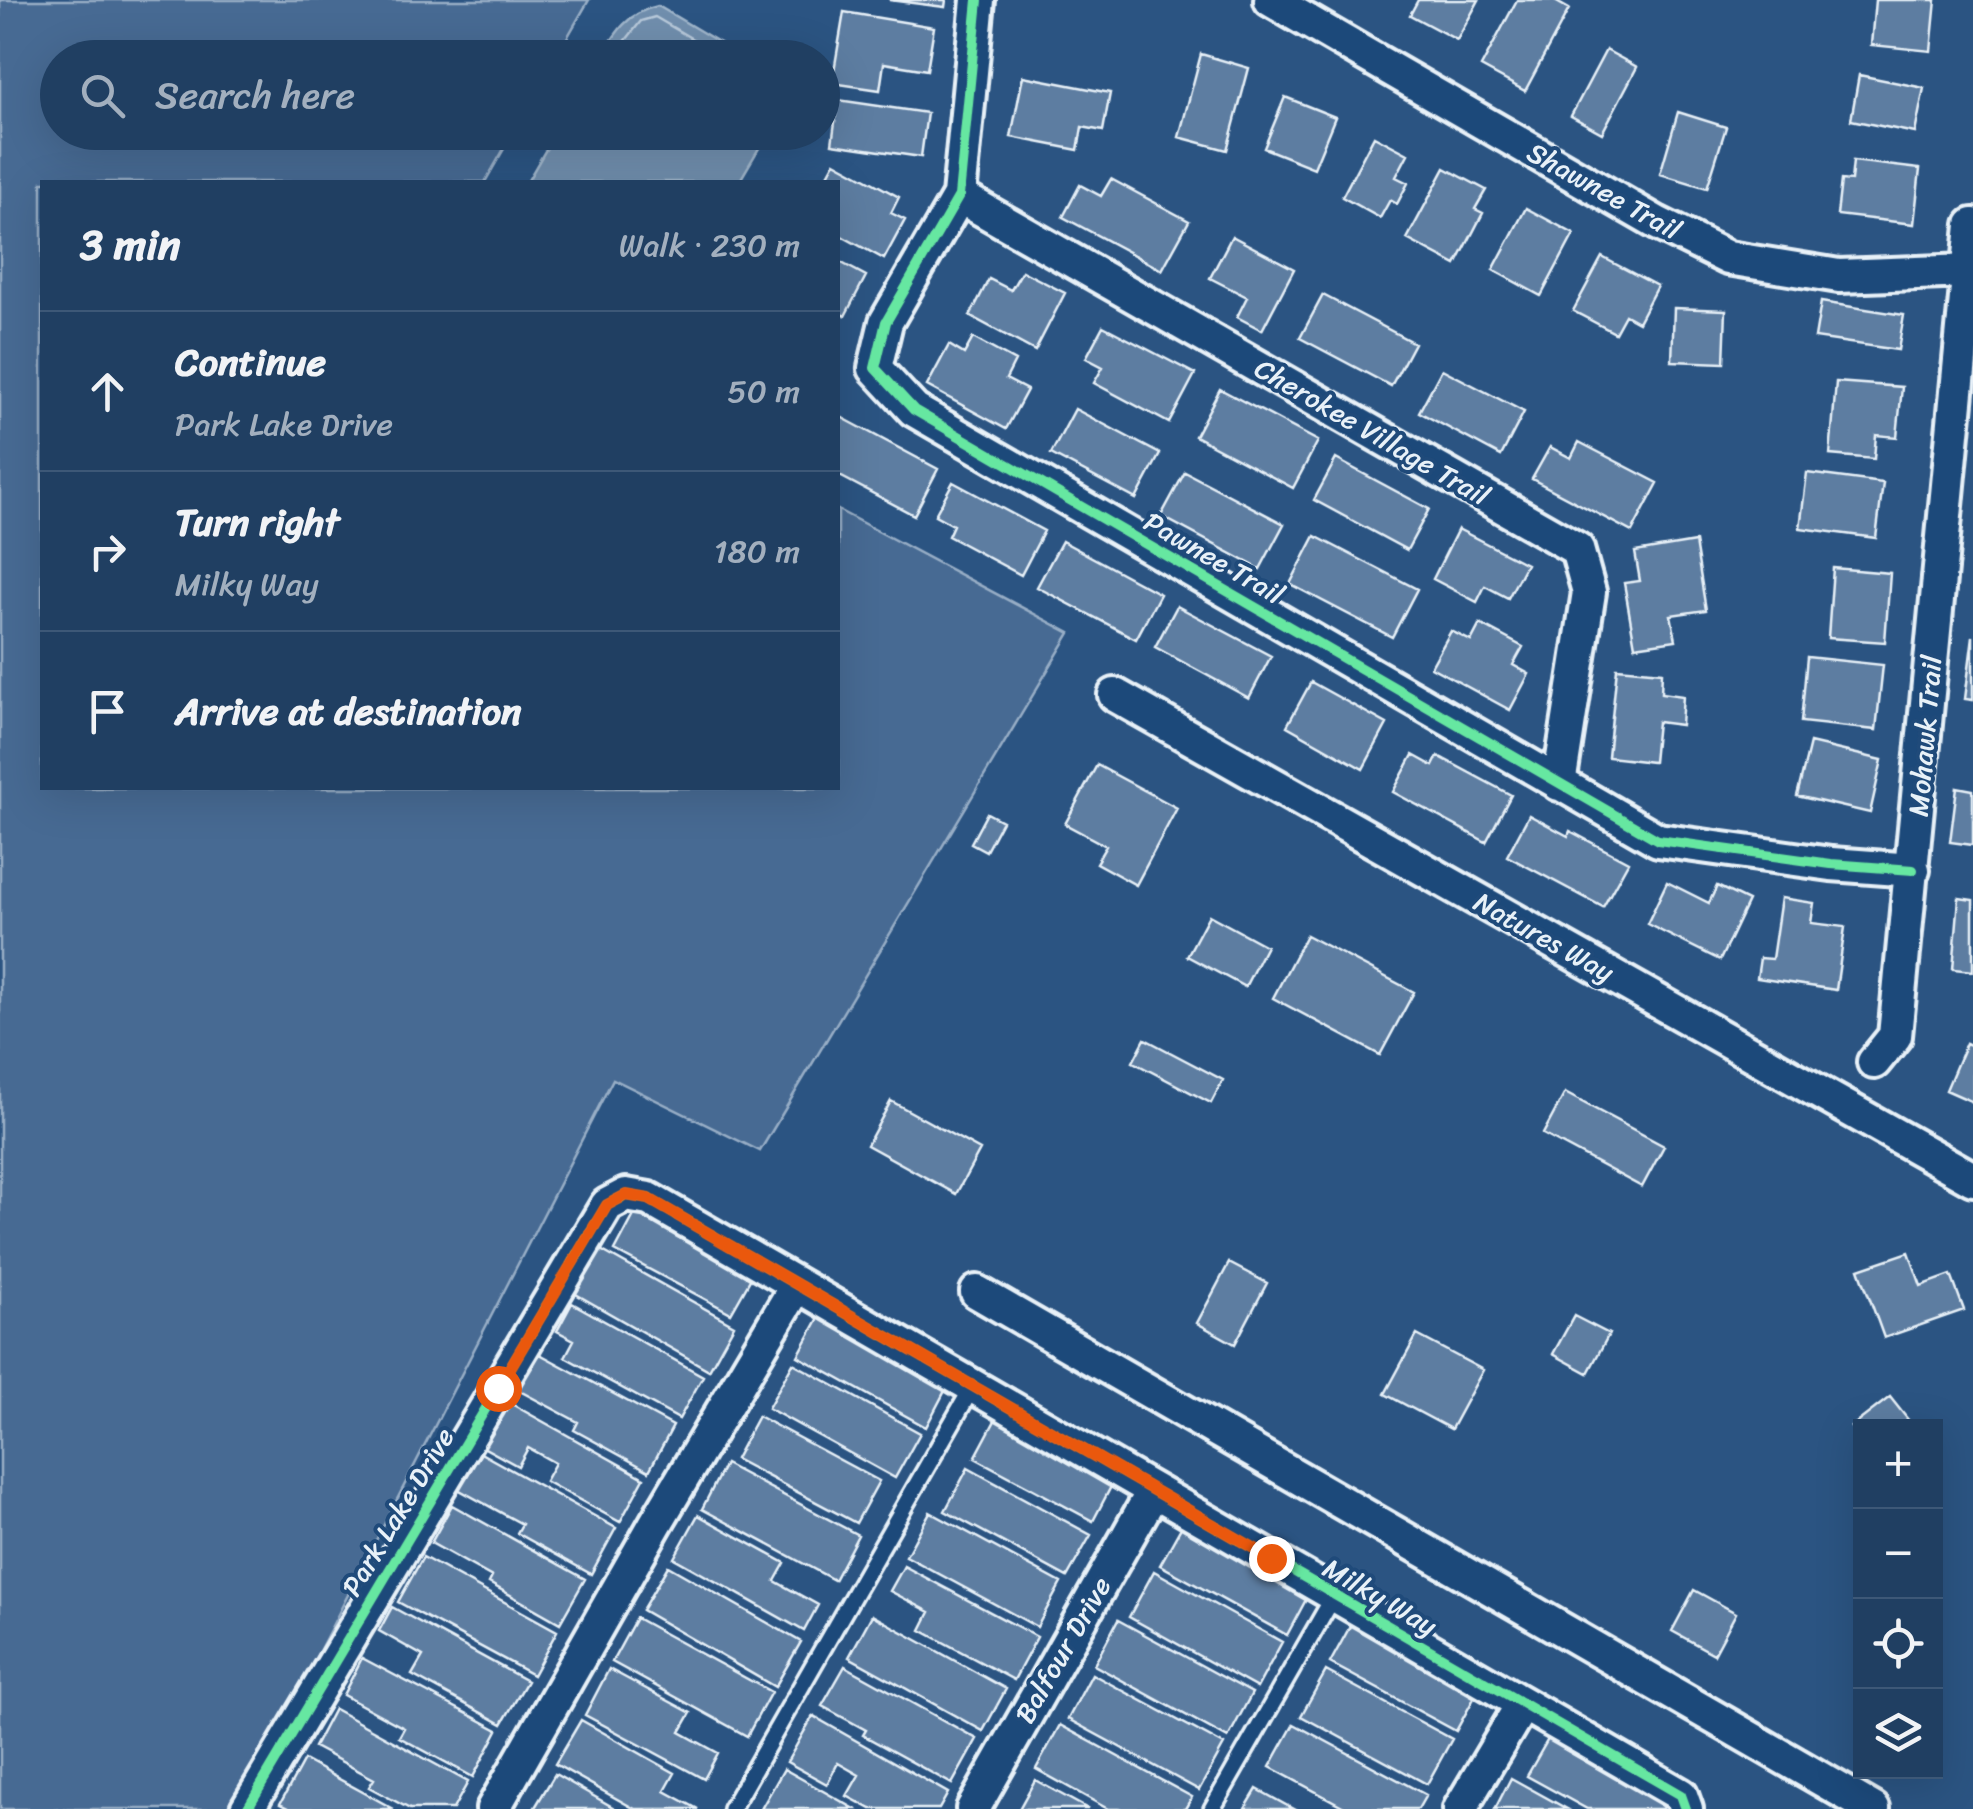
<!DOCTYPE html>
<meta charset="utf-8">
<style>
:root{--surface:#203f62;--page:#2d4a6b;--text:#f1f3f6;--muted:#a2afbe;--line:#3d5877}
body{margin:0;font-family:Sriracha,sans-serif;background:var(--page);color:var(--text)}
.controls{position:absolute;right:30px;bottom:30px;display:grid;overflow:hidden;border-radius:0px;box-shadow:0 10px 40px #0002}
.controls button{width:90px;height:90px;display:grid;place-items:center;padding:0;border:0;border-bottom:2px solid var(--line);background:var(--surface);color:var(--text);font:50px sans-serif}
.stop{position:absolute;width:30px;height:30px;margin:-22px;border:8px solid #ea580c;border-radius:50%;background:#fff}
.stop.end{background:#ea580c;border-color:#fff;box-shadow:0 2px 10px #0008}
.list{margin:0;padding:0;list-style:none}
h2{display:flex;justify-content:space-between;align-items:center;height:130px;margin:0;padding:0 40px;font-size:42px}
h2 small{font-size:32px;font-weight:400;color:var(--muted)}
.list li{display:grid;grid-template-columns:65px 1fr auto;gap:30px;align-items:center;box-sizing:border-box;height:160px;padding:0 40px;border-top:2px solid var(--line)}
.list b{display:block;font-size:38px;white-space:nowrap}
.list p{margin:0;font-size:32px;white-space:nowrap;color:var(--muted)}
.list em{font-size:32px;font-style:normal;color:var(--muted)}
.icon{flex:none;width:55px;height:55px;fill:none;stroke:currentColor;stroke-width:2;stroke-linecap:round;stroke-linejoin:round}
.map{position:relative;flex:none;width:1973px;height:1809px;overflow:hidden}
.search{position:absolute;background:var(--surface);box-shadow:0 10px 40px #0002;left:40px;top:40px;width:800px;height:110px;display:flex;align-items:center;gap:25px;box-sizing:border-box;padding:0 35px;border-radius:55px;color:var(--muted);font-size:38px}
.panel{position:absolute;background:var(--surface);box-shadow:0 10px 40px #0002;left:40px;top:180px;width:800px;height:610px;border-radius:0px}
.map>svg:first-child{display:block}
</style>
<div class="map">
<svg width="1973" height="1809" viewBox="0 0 1973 1809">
<rect width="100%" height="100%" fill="#2b5482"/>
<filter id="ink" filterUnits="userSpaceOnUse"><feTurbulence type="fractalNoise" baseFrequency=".01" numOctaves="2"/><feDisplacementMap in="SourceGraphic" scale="20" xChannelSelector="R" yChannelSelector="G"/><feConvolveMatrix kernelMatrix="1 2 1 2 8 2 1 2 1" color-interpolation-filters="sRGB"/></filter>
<g filter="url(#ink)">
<!-- green -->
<path fill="#476b93" stroke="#98aec6" stroke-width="2.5" d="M 0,0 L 589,0 L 556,57 L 58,58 L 58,132 L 513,133 L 485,182 L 42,182 L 42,788 L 838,788 L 838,510 L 1070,633 L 760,1151 L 613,1079 L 238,1809 L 0,1809 Z"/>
<!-- water -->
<path fill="#708ead" stroke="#a0b6cb" stroke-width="2.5" d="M 658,6 L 744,57 L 601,57 C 616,32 628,12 658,6 Z
M 556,132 L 768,132 L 768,133 L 739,182 L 527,182 Z"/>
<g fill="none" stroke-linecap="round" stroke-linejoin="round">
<!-- shore -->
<path stroke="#b8c9da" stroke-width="2.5" d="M 612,58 L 641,21 L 655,17 L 725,58"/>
</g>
<!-- building -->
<path fill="#5d7da1" stroke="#e8f1f8" stroke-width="2.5" d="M 889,0 L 946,0 L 945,7 Z
M 1418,0 L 1479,0 L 1457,40 L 1410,15 Z
M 1517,0 L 1553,0 L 1569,9 L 1525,91 L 1481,67 Z
M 1875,0 L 1936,0 L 1931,51 L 1871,45 Z
M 844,12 L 934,27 L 927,70 L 884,63 L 880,90 L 832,83 Z
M 1606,50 L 1637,67 L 1602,133 L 1571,116 Z
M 1201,54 L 1249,68 L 1227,150 L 1179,137 Z
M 1859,75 L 1924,88 L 1915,133 L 1851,120 Z
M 1023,76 L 1110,93 L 1103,131 L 1082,127 L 1078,150 L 1011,137 Z
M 1285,97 L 1335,117 L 1314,168 L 1264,148 Z
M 838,100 L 927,113 L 921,157 L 832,144 Z
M 1678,112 L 1726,127 L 1707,188 L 1660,174 Z
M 1374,136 L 1408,154 L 1396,177 L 1408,183 L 1397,204 L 1390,200 L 1380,218 L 1342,197 Z
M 1853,161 L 1920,169 L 1914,224 L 1837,215 L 1841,180 L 1851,181 Z
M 835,162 L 899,197 L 891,213 L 905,220 L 884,259 L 838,234 L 838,182 L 824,182 Z
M 1445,168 L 1486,190 L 1475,209 L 1483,213 L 1456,265 L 1407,239 Z
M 1111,179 L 1189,221 L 1162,270 L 1063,217 L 1080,185 L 1101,196 Z
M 1526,208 L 1574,234 L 1541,296 L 1493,270 Z
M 1232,236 L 1294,269 L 1262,330 L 1237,317 L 1247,297 L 1210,278 Z
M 1602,257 L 1657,286 L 1638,322 L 1625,315 L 1615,333 L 1573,311 Z
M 838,261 L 866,276 L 845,316 L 838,312 Z
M 1022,271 L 1065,293 L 1035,351 L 970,316 L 989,279 L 1011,290 Z
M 1323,295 L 1414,343 L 1391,386 L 1300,338 Z
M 1821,302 L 1904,315 L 1898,350 L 1815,338 Z
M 1674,308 L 1726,310 L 1724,363 L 1672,361 Z
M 1103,326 L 1195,374 L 1169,423 L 1094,383 L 1103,367 L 1086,358 Z
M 973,338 L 1015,361 L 1006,379 L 1027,390 L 1006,429 L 927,386 L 949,345 L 964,354 Z
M 1442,369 L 1524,412 L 1501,456 L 1419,412 Z
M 1836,382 L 1902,387 L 1897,437 L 1876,435 L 1874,459 L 1830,455 Z
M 1220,389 L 1318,441 L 1293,488 L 1195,436 Z
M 1075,409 L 1160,454 L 1136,499 L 1051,454 Z
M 839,416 L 938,469 L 914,515 L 838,475 Z
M 1579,442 L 1658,483 L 1632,532 L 1532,479 L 1550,447 L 1571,458 Z
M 1336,459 L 1429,509 L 1407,550 L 1314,500 Z
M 1185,472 L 1284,524 L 1260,569 L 1161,516 Z
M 1807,473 L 1883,483 L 1876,538 L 1800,528 Z
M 953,482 L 1044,531 L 1021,575 L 948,536 L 953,525 L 935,515 Z
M 1458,529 L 1526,564 L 1508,598 L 1485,586 L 1477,602 L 1433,579 Z
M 1315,536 L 1417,589 L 1392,637 L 1290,584 Z
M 1062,541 L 1160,594 L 1136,639 L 1037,587 Z
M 1695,542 L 1706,610 L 1671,615 L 1676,640 L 1635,646 L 1624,583 L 1640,581 L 1635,552 Z
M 1833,568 L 1890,573 L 1885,642 L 1828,638 Z
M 1177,606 L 1271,656 L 1249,698 L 1155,647 Z
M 1480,624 L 1523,647 L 1513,665 L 1529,674 L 1510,710 L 1431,667 L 1451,631 L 1471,641 Z
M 1973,636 L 1973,700 L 1965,699 Z
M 1807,657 L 1883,665 L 1876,730 L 1801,722 Z
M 1617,668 L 1662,672 L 1661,693 L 1683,696 L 1681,725 L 1657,722 L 1653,762 L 1608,757 Z
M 1311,682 L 1387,724 L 1363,769 L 1287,726 Z
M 1810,743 L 1882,760 L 1870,813 L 1797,796 Z
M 1413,755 L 1433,766 L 1438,756 L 1511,795 L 1486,842 L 1393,792 Z
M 1097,765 L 1177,808 L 1136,885 L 1096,863 L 1106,846 L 1065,824 Z
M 1957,787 L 1973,790 L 1973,845 L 1950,842 Z
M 987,813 L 1002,821 L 986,851 L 971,843 Z
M 1529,815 L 1568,836 L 1570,831 L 1628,862 L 1603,907 L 1507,856 Z
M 1667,882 L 1709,903 L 1717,886 L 1748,901 L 1720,960 L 1647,924 Z
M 1781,898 L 1814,903 L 1811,923 L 1845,927 L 1836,990 L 1757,978 L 1760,958 L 1772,959 Z
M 1959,898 L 1973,900 L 1973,971 L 1953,969 Z
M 1209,915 L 1266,946 L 1245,987 L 1187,956 Z
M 1306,935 L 1414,992 L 1380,1055 L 1273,998 Z
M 1145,1039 L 1223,1080 L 1211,1103 L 1133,1062 Z
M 1966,1043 L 1973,1046 L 1973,1102 L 1946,1090 Z
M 1565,1093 L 1664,1146 L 1642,1187 L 1543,1134 Z
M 891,1101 L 980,1150 L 956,1194 L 867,1145 Z
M 639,1206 L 756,1269 L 731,1313 L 615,1251 Z
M 599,1249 L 734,1325 L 709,1370 L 574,1293 Z
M 1909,1252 L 1921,1286 L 1951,1275 L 1964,1310 L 1884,1338 L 1859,1269 Z
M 1229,1263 L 1267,1283 L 1235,1344 L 1197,1323 Z
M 572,1303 L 703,1376 L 679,1419 L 565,1357 L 574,1340 L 557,1331 Z
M 820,1316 L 948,1385 L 926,1427 L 798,1356 Z
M 1574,1316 L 1609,1334 L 1588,1373 L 1553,1354 Z
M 1417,1335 L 1483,1370 L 1451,1429 L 1385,1394 Z
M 538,1353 L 673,1426 L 649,1471 L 574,1430 L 578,1422 L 518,1390 Z
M 793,1363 L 920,1433 L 895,1478 L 768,1408 Z
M 1890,1397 L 1913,1426 L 1860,1426 L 1860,1440 L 1851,1427 Z
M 508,1402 L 644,1478 L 620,1522 L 545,1481 L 555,1463 L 528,1448 L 518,1466 L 483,1447 Z
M 998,1415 L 1116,1477 L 1093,1521 L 975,1458 Z
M 758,1416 L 879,1481 L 856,1523 L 735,1459 Z
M 477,1451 L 616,1528 L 591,1574 L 517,1533 L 522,1524 L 456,1488 Z
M 725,1464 L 858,1535 L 834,1580 L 702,1509 Z
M 968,1468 L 1091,1535 L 1067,1577 L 945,1511 Z
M 452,1505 L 585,1579 L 560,1623 L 489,1583 L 492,1577 L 431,1543 Z
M 930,1512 L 1061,1583 L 1037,1627 L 906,1556 Z
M 698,1515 L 785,1563 L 775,1581 L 818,1605 L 804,1631 L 674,1558 Z
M 1183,1524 L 1309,1594 L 1287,1635 L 1160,1565 Z
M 423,1557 L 557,1631 L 533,1675 L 398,1602 Z
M 668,1566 L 801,1642 L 775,1687 L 642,1610 Z
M 904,1566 L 1037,1637 L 1014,1680 L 921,1630 L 930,1612 L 890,1591 Z
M 1154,1571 L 1282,1642 L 1257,1688 L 1129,1617 Z
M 1694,1590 L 1736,1613 L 1714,1654 L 1672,1631 Z
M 392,1607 L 527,1681 L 502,1724 L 412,1675 L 423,1656 L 379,1631 Z
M 872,1615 L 1006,1689 L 983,1731 L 849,1657 Z
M 636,1618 L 771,1692 L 747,1736 L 612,1662 Z
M 1118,1620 L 1252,1693 L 1228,1738 L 1094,1665 Z
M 1353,1621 L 1479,1689 L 1456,1731 L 1330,1663 Z
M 362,1658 L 498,1730 L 473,1777 L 399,1737 L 404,1728 L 343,1695 Z
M 845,1666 L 977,1739 L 952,1784 L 863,1735 L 866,1730 L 822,1706 Z
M 609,1669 L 691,1713 L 680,1732 L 718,1753 L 704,1779 L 585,1715 Z
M 1326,1671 L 1452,1739 L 1427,1784 L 1301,1716 Z
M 1092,1674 L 1224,1745 L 1199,1790 L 1068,1719 Z
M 334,1709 L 468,1782 L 453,1809 L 410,1809 L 369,1787 L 374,1779 L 314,1747 Z
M 813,1716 L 948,1793 L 939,1809 L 871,1809 L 847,1796 L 859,1775 L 838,1763 L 827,1784 L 787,1762 Z
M 581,1720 L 675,1773 L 665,1791 L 698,1809 L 635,1809 L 555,1764 Z
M 1294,1724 L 1426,1795 L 1418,1809 L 1348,1809 L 1270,1767 Z
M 1060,1725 L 1192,1797 L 1185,1809 L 1108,1809 L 1036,1769 Z
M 1551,1734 L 1668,1799 L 1663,1809 L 1587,1809 L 1527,1776 Z
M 304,1760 L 394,1809 L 290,1809 L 280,1804 Z
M 784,1769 L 855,1809 L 761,1809 Z
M 555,1774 L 616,1809 L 534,1809 Z
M 1511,1778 L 1567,1809 L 1495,1809 Z
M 1035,1780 L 1088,1809 L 1019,1809 Z
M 1257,1789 L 1293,1809 L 1245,1809 Z"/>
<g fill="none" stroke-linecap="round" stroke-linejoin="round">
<!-- lane casing -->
<g stroke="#e8f1f8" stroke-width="22">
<path id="lane" d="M 731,1809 L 972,1388
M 1212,1809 L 1334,1596"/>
</g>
<!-- street casing -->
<g stroke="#e8f1f8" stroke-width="40">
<path id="street" d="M 978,0 L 959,196 L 886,322 L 875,368 L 914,410 L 1658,840 L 1831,864 L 1913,870
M 1271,0 L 1657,223 L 1728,258 L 1839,276 L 1969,271
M 959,196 L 1577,549 L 1589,592 L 1559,784
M 1115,695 L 1973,1179
M 1874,1062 L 1895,1036 L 1973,225
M 977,1292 L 1873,1809
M 247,1809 L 607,1205 L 626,1195 L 649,1199 L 1681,1795 L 1686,1809
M 493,1809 L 656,1523 L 797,1285
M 973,1809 L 1153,1492
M 1460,1809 L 1522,1705"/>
</g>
<!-- lane -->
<use href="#lane" stroke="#1f4a7a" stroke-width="15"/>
<!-- street -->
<use href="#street" stroke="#1f4a7a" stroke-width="32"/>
<!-- cycleway casing -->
<g stroke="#1f4a7a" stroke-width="16">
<path id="cycleway" d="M 978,0 L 959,196 L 886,322 L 875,368 L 914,410 L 1658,840 L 1831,864 L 1913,870
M 247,1809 L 607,1205 L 626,1195 L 649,1199 L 1681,1795 L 1686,1809"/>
</g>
<!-- cycleway -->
<use href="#cycleway" stroke="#66e7a1" stroke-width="10"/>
</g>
</g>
<g fill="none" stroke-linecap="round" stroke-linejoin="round" filter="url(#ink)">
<!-- route -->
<path stroke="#ea580c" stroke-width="12" d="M 498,1388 L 607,1205 L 626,1195 L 649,1199 L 1271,1558"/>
</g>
<g text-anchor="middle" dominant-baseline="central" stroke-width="8" stroke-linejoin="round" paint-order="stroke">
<!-- street labels -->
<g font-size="28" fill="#e8f1f8" stroke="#1f4a7a">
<text transform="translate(1604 191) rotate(29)">Shawnee Trail</text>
<text transform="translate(1372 432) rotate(30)">Cherokee Village Trail</text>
<text transform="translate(1214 558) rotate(30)">Pawnee Trail</text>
<text transform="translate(1925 736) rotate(-85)">Mohawk Trail</text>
<text transform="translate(1544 937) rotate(29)">Natures Way</text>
<text transform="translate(398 1512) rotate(-59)">Park Lake Drive</text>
<text transform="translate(1380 1597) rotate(30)">Milky Way</text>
<text transform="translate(1063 1650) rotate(-60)">Balfour Drive</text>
</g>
</g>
</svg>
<div class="controls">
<button>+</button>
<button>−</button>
<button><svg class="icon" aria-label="locate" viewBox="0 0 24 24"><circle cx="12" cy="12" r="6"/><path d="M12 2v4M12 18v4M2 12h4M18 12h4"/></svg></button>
<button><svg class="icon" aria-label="layers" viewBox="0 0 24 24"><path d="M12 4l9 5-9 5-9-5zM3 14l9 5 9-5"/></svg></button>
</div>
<div class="stop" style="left:498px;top:1388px"></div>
<div class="stop end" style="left:1271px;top:1558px"></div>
<div class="search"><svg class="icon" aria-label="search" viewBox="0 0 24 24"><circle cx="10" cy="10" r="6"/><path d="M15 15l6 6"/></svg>Search here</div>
<section class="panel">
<h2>3 min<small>Walk · 230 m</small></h2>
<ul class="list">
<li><svg class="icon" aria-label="ahead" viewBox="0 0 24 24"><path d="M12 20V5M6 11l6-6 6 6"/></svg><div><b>Continue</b><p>Park Lake Drive</p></div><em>50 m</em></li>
<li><svg class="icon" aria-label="right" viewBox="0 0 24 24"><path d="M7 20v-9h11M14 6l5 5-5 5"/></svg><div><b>Turn right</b><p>Milky Way</p></div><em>180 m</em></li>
<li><svg class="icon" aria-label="arrive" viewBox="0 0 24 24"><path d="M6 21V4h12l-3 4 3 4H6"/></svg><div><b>Arrive at destination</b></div></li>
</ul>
</section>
</div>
